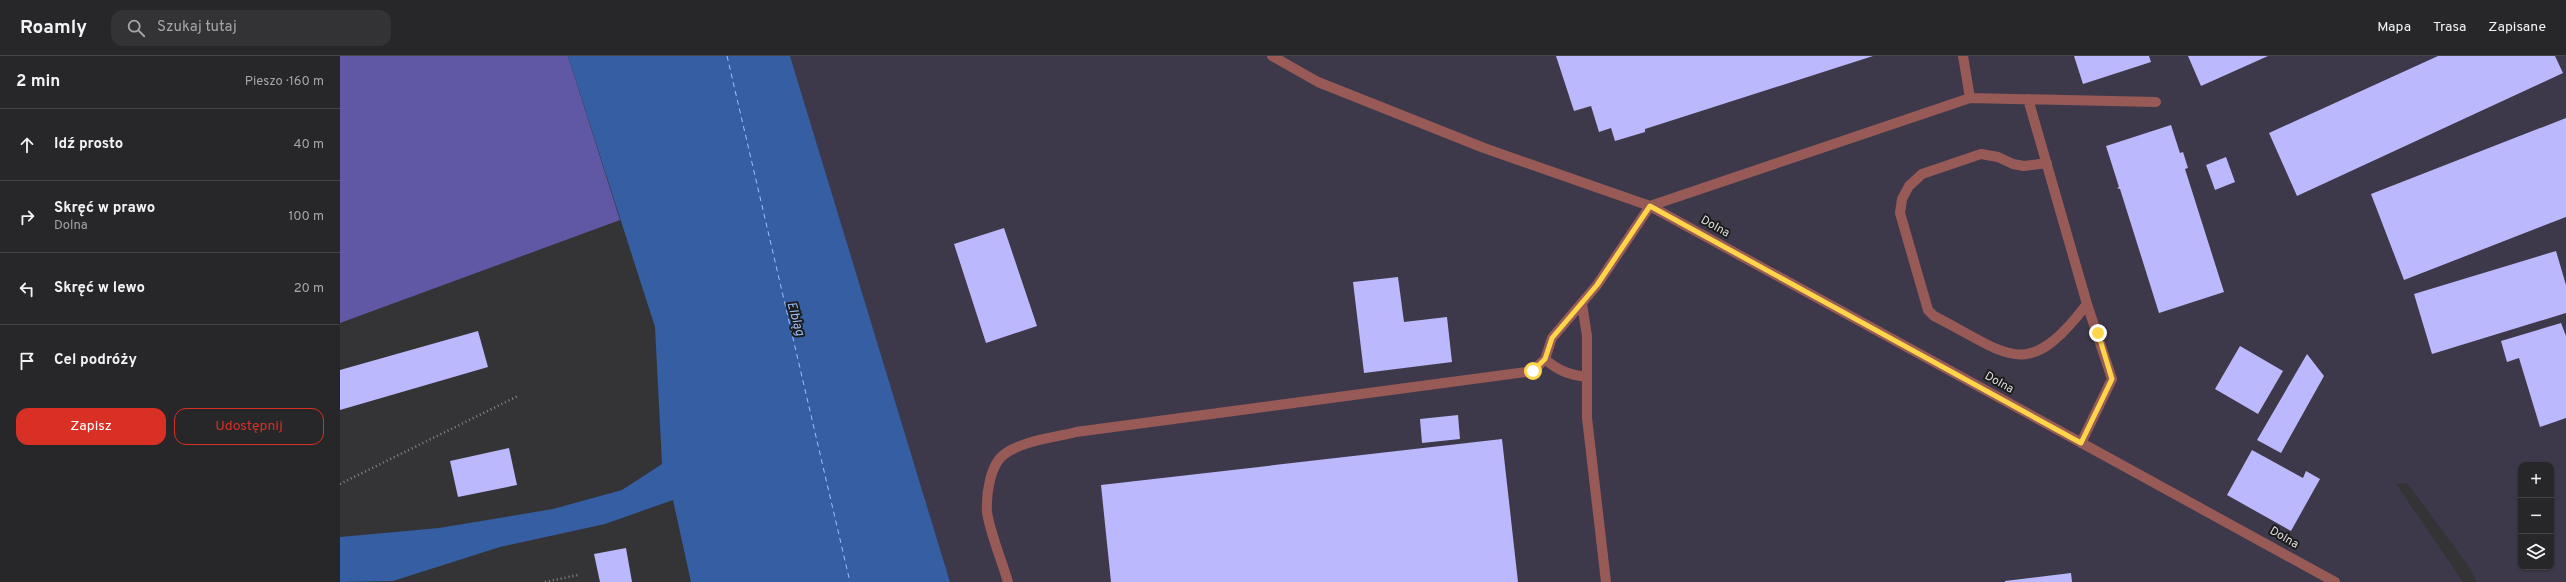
<!DOCTYPE html>
<html lang="pl">
<meta charset="utf-8">
<style>
:root{--surface:#272729;--page:#333335;--text:#f1f3f6;--muted:#a4a5a8;--line:#434446;--accent:#d93025}
body{margin:0;font-family:Overpass,sans-serif;background:var(--page);color:var(--text)}
.controls{position:absolute;right:12px;bottom:12px;display:grid;overflow:hidden;border-radius:8px;box-shadow:0 1px 3px #0004}
.controls button{width:36px;height:36px;display:grid;place-items:center;padding:0;border:0;border-bottom:1px solid var(--line);background:var(--surface);color:var(--text);font:20px sans-serif}
.stop{position:absolute;width:12px;height:12px;margin:-9px;border:3px solid #ffd54a;border-radius:50%;background:#fff}
.stop.end{background:#ffd54a;border-color:#fff;box-shadow:0 1px 4px #0008}
.list{margin:0;padding:0;list-style:none}
h2{display:flex;justify-content:space-between;align-items:center;height:52px;margin:0;padding:0 16px;font-size:17px}
h2 small{font-size:13px;font-weight:400;color:var(--muted)}
.list li{display:grid;grid-template-columns:26px 1fr auto;gap:12px;align-items:center;box-sizing:border-box;height:72px;padding:0 16px;border-top:1px solid var(--line)}
.list b{display:block;font-size:15px;white-space:nowrap}
.list p{margin:0;font-size:13px;white-space:nowrap;color:var(--muted)}
.list em{font-size:13px;font-style:normal;color:var(--muted)}
.actions{display:flex;gap:8px;padding:12px 16px}
.actions a{flex:1;padding:9px 0;border:1px solid var(--accent);border-radius:12px;text-align:center;font-size:14px;color:var(--accent)}
.actions .main{background:var(--accent);color:#fff}
.icon{flex:none;width:22px;height:22px;fill:none;stroke:currentColor;stroke-width:2;stroke-linecap:round;stroke-linejoin:round}
.map{position:relative;flex:none;width:2226px;height:526px;overflow:hidden}
header{display:flex;align-items:center;gap:24px;box-sizing:border-box;height:56px;padding:0 20px;background:var(--surface);border-bottom:1px solid var(--line)}
header strong{font-size:19px}
nav{display:flex;gap:22px;margin-inline-start:auto;font-size:14px}
.search{width:280px;height:36px;background:var(--page);display:flex;align-items:center;gap:10px;box-sizing:border-box;padding:0 14px;border-radius:12px;color:var(--muted);font-size:15px}
main{display:flex}
aside{flex:1;background:var(--surface)}
.map>svg:first-child{display:block}
</style>
<header>
<strong>Roamly</strong>
<div class="search"><svg class="icon" aria-label="search" viewBox="0 0 24 24"><circle cx="10" cy="10" r="6"/><path d="M15 15l6 6"/></svg>Szukaj tutaj</div>
<nav><a>Mapa</a><a>Trasa</a><a>Zapisane</a></nav>
</header>
<main>
<aside>
<h2>2 min<small>Pieszo · 160 m</small></h2>
<ul class="list">
<li><svg class="icon" aria-label="ahead" viewBox="0 0 24 24"><path d="M12 20V5M6 11l6-6 6 6"/></svg><div><b>Idź prosto</b></div><em>40 m</em></li>
<li><svg class="icon" aria-label="right" viewBox="0 0 24 24"><path d="M7 20v-9h11M14 6l5 5-5 5"/></svg><div><b>Skręć w prawo</b><p>Dolna</p></div><em>100 m</em></li>
<li><svg class="icon" aria-label="left" viewBox="0 0 24 24"><path d="M17 20v-9H6M10 6l-5 5 5 5"/></svg><div><b>Skręć w lewo</b></div><em>20 m</em></li>
<li><svg class="icon" aria-label="arrive" viewBox="0 0 24 24"><path d="M6 21V4h12l-3 4 3 4H6"/></svg><div><b>Cel podróży</b></div></li>
</ul>
<div class="actions"><a class="main">Zapisz</a><a>Udostępnij</a></div>
</aside>
<div class="map">
<svg width="2226" height="526" viewBox="0 0 2226 526">
<rect width="100%" height="100%" fill="#343437"/>
<!-- industrial -->
<path fill="#3e394a" fill-rule="evenodd" d="M 450,0 L 2226,0 L 2226,526 L 2137,526 L 2128,509 L 2067,427 L 2056,428 L 2123,526 L 610,526 ZM 2181,409 L 2211,409 L 2211,511 L 2181,511 Z"/>
<!-- forest -->
<path fill="#6058a5" d="M 0,0 L 228,0 L 280,164 L 0,267 Z"/>
<!-- water -->
<path fill="#355ea3" d="M 228,0 L 450,0 L 610,526 L 351,526 L 333,444 L 265,468 L 160,491 L 53,525 L 0,526 L 0,481 L 99,472 L 213,453 L 282,434 L 322,408 L 315,271 Z"/>
<g fill="none" stroke-linecap="round" stroke-linejoin="round">
<!-- ferry -->
<path stroke="#9dc0f9" stroke-width="1" stroke-dasharray="5 4" stroke-linecap="butt" d="M 387,0 L 510,526"/>
</g>
<!-- building -->
<path fill="#bbb8fd" d="M 1216,0 L 1533,0 L 1305,73 L 1305,76 L 1275,85 L 1271,72 L 1259,76 L 1251,50 L 1234,55 Z
M 1734,0 L 1809,0 L 1811,6 L 1743,28 Z
M 1848,0 L 1928,0 L 1861,30 Z
M 2098,0 L 2215,0 L 2223,17 L 1957,140 L 1929,77 Z
M 2226,62 L 2226,161 L 2064,224 L 2031,138 Z
M 1831,69 L 1840,97 L 1843,96 L 1848,112 L 1845,113 L 1884,236 L 1819,257 L 1780,133 L 1777,132 L 1779,131 L 1766,90 Z
M 1886,101 L 1895,126 L 1875,134 L 1866,109 Z
M 664,172 L 697,270 L 646,287 L 614,188 Z
M 2216,195 L 2226,229 L 2226,257 L 2092,298 L 2074,238 Z
M 1058,221 L 1064,266 L 1107,261 L 1112,306 L 1024,317 L 1013,226 Z
M 2221,267 L 2226,280 L 2226,362 L 2200,371 L 2179,302 L 2167,306 L 2161,285 Z
M 138,275 L 148,311 L 0,354 L 0,314 Z
M 1900,290 L 1943,315 L 1918,358 L 1875,333 Z
M 1967,298 L 1984,320 L 1941,397 L 1917,384 Z
M 1118,359 L 1120,383 L 1082,387 L 1080,363 Z
M 1162,383 L 1178,526 L 771,526 L 761,429 Z
M 169,392 L 177,429 L 118,441 L 110,405 Z
M 1912,394 L 1963,422 L 1966,415 L 1980,423 L 1951,475 L 1887,439 Z
M 286,492 L 292,526 L 260,526 L 254,498 Z
M 1731,517 L 1732,526 L 1665,526 L 1665,525 Z"/>
<g fill="none" stroke-linecap="round" stroke-linejoin="round">
<!-- path -->
<path stroke="#88888a" stroke-width="2.5" stroke-dasharray="1 3" stroke-linecap="butt" d="M 0,428 L 178,340
M 205,526 L 238,519"/>
<!-- minor -->
<path stroke="#975a57" stroke-width="10" d="M 932,0 L 978,26 L 1144,92 L 1310,150 L 1995,526
M 1623,0 L 1630,42
M 1688,43 L 1747,248 L 1772,323 L 1741,387
M 1707,107 L 1684,110 L 1673,108 L 1658,101 L 1641,98 L 1582,118 L 1569,130 L 1562,143 L 1560,157 L 1588,254 L 1594,260 C 1669,298 1686,328 1747,248
M 1242,248 L 1247,280 L 1247,362 L 1266,526
M 1205,303 C 1218,315 1230,319 1247,321
M 668,526 C 662,505 650,477 647,456 C 646,438 650,407 666,397 C 686,384 713,382 736,376 L 1193,315 L 1205,303 L 1212,282 L 1257,229 L 1310,150 L 1630,42 L 1816,46"/>
</g>
<g fill="none" stroke-linecap="round" stroke-linejoin="round">
<!-- route -->
<path stroke="#ffd54a" stroke-width="5" d="M 1193,315 L 1205,303 L 1212,282 L 1257,229 L 1310,150 L 1741,387 L 1772,323 L 1758,277"/>
</g>
<g text-anchor="middle" dominant-baseline="central" stroke-width="4" stroke-linejoin="round" paint-order="stroke">
<!-- street labels -->
<g font-size="12" fill="#dededf" stroke="#1c1c1d">
<text transform="translate(1375 171) rotate(29)">Dolna</text>
<text transform="translate(1659 327) rotate(29)">Dolna</text>
<text transform="translate(1944 482) rotate(30)">Dolna</text>
</g>
<!-- water labels -->
<g font-size="13" font-style="italic" fill="#9dc0f9" stroke="#1c1c1d">
<text transform="translate(455 263) rotate(74)">Elbląg</text>
</g>
</g>
</svg>
<div class="controls">
<button>+</button>
<button>−</button>
<button><svg class="icon" aria-label="layers" viewBox="0 0 24 24"><path d="M12 4l9 5-9 5-9-5zM3 14l9 5 9-5"/></svg></button>
</div>
<div class="stop" style="left:1193px;top:315px"></div>
<div class="stop end" style="left:1758px;top:277px"></div>
</div>
</main>
